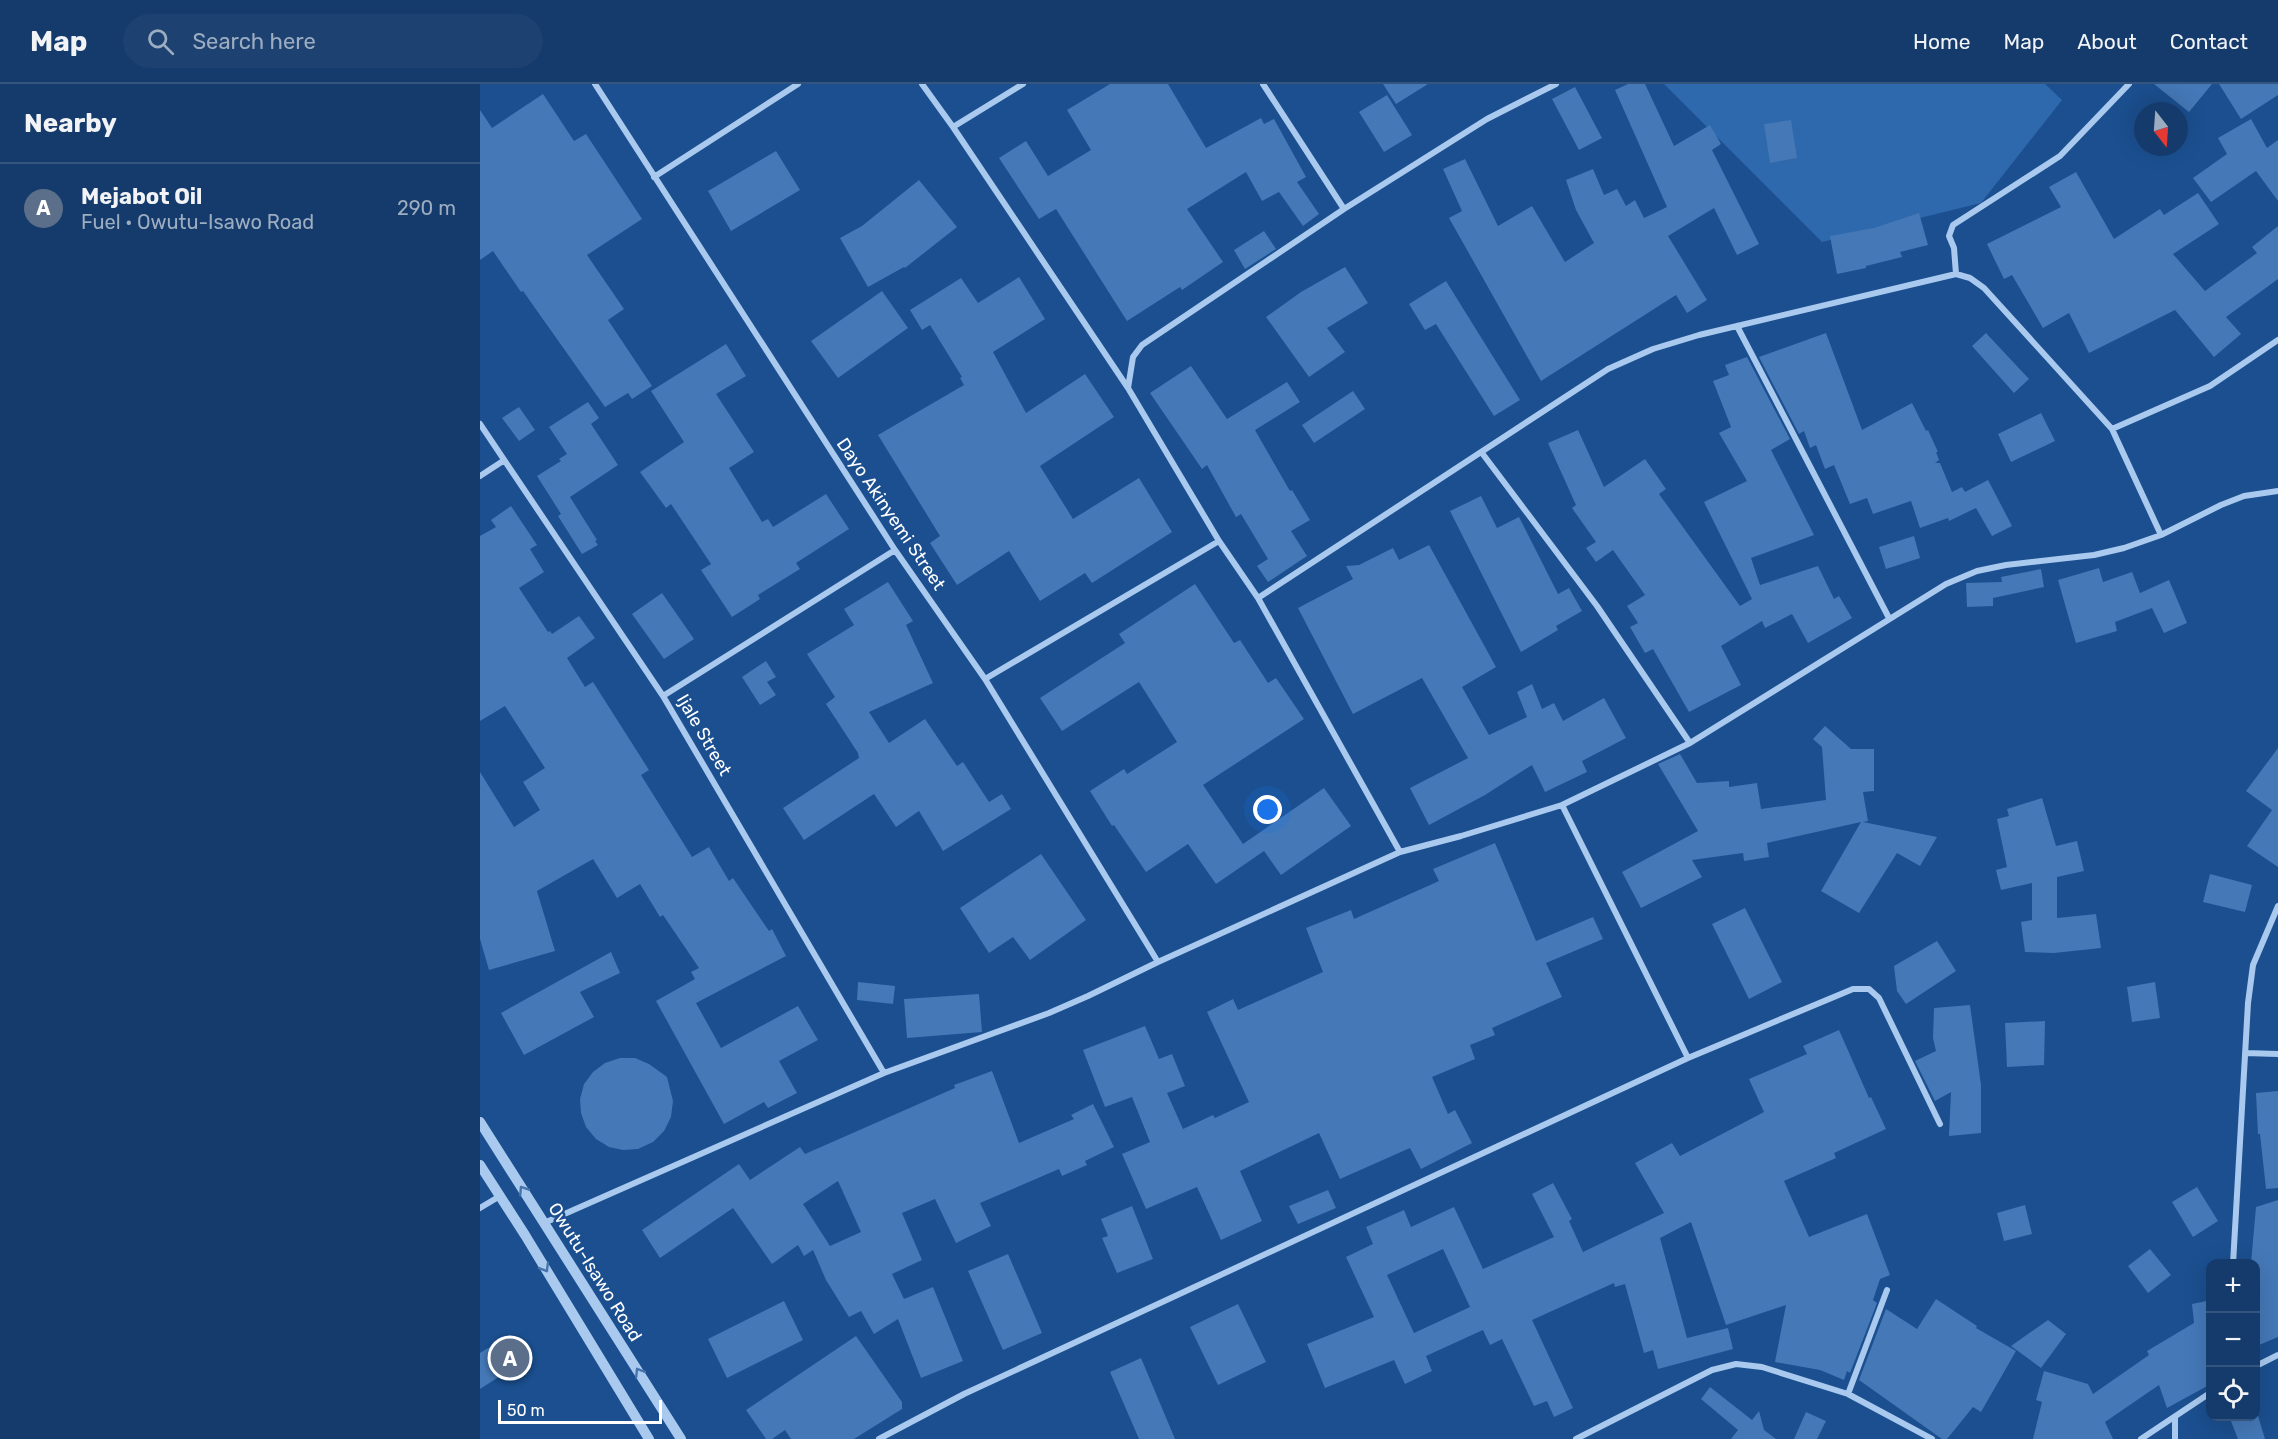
<!DOCTYPE html>
<meta charset="utf-8">
<style>
:root{--surface:#143b6b;--page:#1d4271;--text:#f1f3f6;--muted:#9dadc1;--line:#33557e;--accent:#ffd166}
body{margin:0;font-family:Rubik,sans-serif;background:var(--page);color:var(--text)}
.controls{position:absolute;right:18px;bottom:18px;display:grid;overflow:hidden;border-radius:12px;box-shadow:0 6px 24px #0002}
.controls button{width:54px;height:54px;display:grid;place-items:center;padding:0;border:0;border-bottom:2px solid var(--line);background:var(--surface);color:var(--text);font:30px sans-serif}
.compass{position:absolute;left:1654px;top:18px;width:54px;height:54px;border-radius:50%;background:var(--surface);box-shadow:0 6px 24px #0002;rotate:163deg}
.scale{position:absolute;left:18px;bottom:15px;width:164px;box-sizing:border-box;padding-left:6px;border:3px solid #fff;border-top:0;font-size:16px;line-height:21px;white-space:nowrap;color:#fff;-webkit-text-stroke:4px #1b4f8f;paint-order:stroke}
.you{position:absolute;left:788px;top:726px;width:21px;height:21px;margin:-15px;border:4px solid #fff;border-radius:50%;background:#1a73e8;box-shadow:0 0 0 9px #1a73e833}
.badge{display:grid;place-items:center;width:39px;height:39px;border-radius:50%;background:var(--accent);color:#fff;font-size:20px;font-weight:700}
.pin{position:absolute;translate:-50% -50%;border:3px solid #fff;box-shadow:0 2px 6px #0006}
.list{margin:0;padding:0;list-style:none}
h2{display:flex;justify-content:space-between;align-items:center;height:78px;margin:0;padding:0 24px;font-size:26px}
h2 small{font-size:20px;font-weight:400;color:var(--muted)}
.list li{display:grid;grid-template-columns:39px 1fr auto;gap:18px;align-items:center;box-sizing:border-box;height:90px;padding:0 24px;border-top:2px solid var(--line)}
.list b{display:block;font-size:22px;white-space:nowrap}
.list p{margin:0;font-size:20px;white-space:nowrap;color:var(--muted)}
.list em{font-size:20px;font-style:normal;color:var(--muted)}
.icon{flex:none;width:33px;height:33px;fill:none;stroke:currentColor;stroke-width:2;stroke-linecap:round;stroke-linejoin:round}
.map{position:relative;flex:none;width:1798px;height:1355px;overflow:hidden}
header{display:flex;align-items:center;gap:36px;box-sizing:border-box;height:84px;padding:0 30px;background:var(--surface);border-bottom:2px solid var(--line)}
header strong{font-size:28px}
nav{display:flex;gap:33px;margin-inline-start:auto;font-size:21px}
.search{width:420px;height:54px;background:var(--page);display:flex;align-items:center;gap:15px;box-sizing:border-box;padding:0 21px;border-radius:33px;color:var(--muted);font-size:22px}
main{display:flex}
aside{flex:1;background:var(--surface)}
.map>svg:first-child{display:block}
</style>
<header>
<strong>Map</strong>
<div class="search"><svg class="icon" aria-label="search" viewBox="0 0 24 24"><circle cx="10" cy="10" r="6"/><path d="M15 15l6 6"/></svg>Search here</div>
<nav><a>Home</a><a>Map</a><a>About</a><a>Contact</a></nav>
</header>
<main>
<aside>
<h2>Nearby<small></small></h2>
<ul class="list">
<li><span class="badge" style="background:#5c6f8a">A</span><div><b>Mejabot Oil</b><p>Fuel · Owutu-Isawo Road</p></div><em>290 m</em></li>
</ul>
</aside>
<div class="map">
<svg width="1798" height="1355" viewBox="0 0 1798 1355">
<rect width="100%" height="100%" fill="#1b4f8f"/>
<!-- green -->
<path fill="#2e69ad" d="M 1184,0 L 1565,0 L 1582,16 L 1501,119 L 1342,158 Z"/>
<!-- building -->
<path fill="#4478b7" fill-rule="evenodd" d="M 630,0 L 688,0 L 726,64 L 781,34 L 784,40 L 794,35 L 826,93 L 817,98 L 839,130 L 823,142 L 799,108 L 782,117 L 766,88 L 707,125 L 743,178 L 702,206 L 700,203 L 647,237 L 576,125 L 559,135 L 519,74 L 546,57 L 568,92 L 611,66 L 587,26 Z
M 903,0 L 948,0 L 916,20 Z
M 1148,0 L 1165,0 L 1194,62 L 1230,41 L 1241,60 L 1232,66 L 1279,160 L 1257,171 L 1234,124 L 1188,152 L 1227,216 L 1207,229 L 1196,211 L 1061,297 L 969,134 L 982,127 L 963,85 L 985,75 L 1018,142 L 1052,122 L 1085,178 L 1114,159 L 1096,126 L 1086,96 L 1113,85 L 1124,111 L 1137,105 L 1146,122 L 1155,116 L 1164,134 L 1187,123 L 1135,6 Z
M 1674,0 L 1732,0 L 1709,28 Z
M 1739,0 L 1798,0 L 1798,11 L 1761,35 Z
M 1095,3 L 1122,54 L 1099,66 L 1072,15 Z
M 63,10 L 94,57 L 106,50 L 162,135 L 107,171 L 144,225 L 128,236 L 172,302 L 152,315 L 148,309 L 125,323 L 43,207 L 41,208 L 13,167 L 0,176 L 0,26 L 12,44 Z
M 907,11 L 932,51 L 904,68 L 879,28 Z
M 1771,35 L 1787,64 L 1798,56 L 1798,117 L 1776,87 L 1731,118 L 1713,94 L 1747,70 L 1738,54 Z
M 1311,36 L 1317,74 L 1290,79 L 1284,40 Z
M 296,67 L 320,106 L 251,147 L 228,107 Z
M 1596,88 L 1634,155 L 1680,125 L 1684,131 L 1718,109 L 1739,140 L 1693,170 L 1725,207 L 1777,169 L 1772,163 L 1798,142 L 1798,195 L 1746,233 L 1761,250 L 1734,273 L 1695,226 L 1609,269 L 1589,229 L 1563,244 L 1532,191 L 1524,195 L 1507,160 L 1581,123 L 1569,103 Z
M 439,96 L 477,143 L 425,184 L 424,183 L 388,203 L 360,154 L 382,142 Z
M 1439,129 L 1448,161 L 1420,168 L 1422,173 L 1386,182 L 1386,184 L 1357,190 L 1350,152 L 1394,144 Z
M 784,147 L 796,165 L 765,185 L 754,166 Z
M 865,183 L 888,219 L 847,244 L 865,268 L 829,293 L 786,233 L 821,208 Z
M 539,193 L 565,235 L 513,268 L 546,329 L 605,290 L 634,333 L 560,382 L 593,435 L 659,394 L 692,448 L 612,499 L 605,489 L 560,517 L 529,467 L 477,501 L 450,459 L 460,452 L 398,351 L 484,301 L 480,294 L 482,293 L 450,241 L 442,246 L 430,226 L 481,194 L 498,219 Z
M 966,197 L 1040,316 L 1014,332 L 956,240 L 945,246 L 929,220 Z
M 402,207 L 428,244 L 358,294 L 331,257 Z
M 1346,249 L 1382,346 L 1432,319 L 1446,347 L 1448,346 L 1458,368 L 1456,368 L 1459,376 L 1455,379 L 1460,379 L 1472,408 L 1482,403 L 1485,408 L 1508,396 L 1532,442 L 1512,452 L 1496,424 L 1469,437 L 1468,434 L 1440,444 L 1431,417 L 1393,430 L 1387,414 L 1370,420 L 1354,381 L 1345,385 L 1336,361 L 1330,364 L 1324,347 L 1319,350 L 1279,273 Z
M 1506,249 L 1549,295 L 1534,309 L 1492,262 Z
M 246,260 L 266,292 L 236,310 L 274,368 L 249,384 L 282,438 L 288,435 L 293,443 L 346,410 L 369,445 L 316,479 L 320,485 L 278,511 L 280,515 L 252,533 L 221,486 L 231,480 L 191,420 L 186,424 L 160,388 L 204,358 L 171,307 Z
M 1267,273 L 1310,355 L 1291,366 L 1334,451 L 1271,474 L 1280,501 L 1338,482 L 1354,515 L 1359,512 L 1372,534 L 1328,559 L 1312,530 L 1285,544 L 1282,537 L 1241,562 L 1261,601 L 1209,628 L 1173,565 L 1165,569 L 1150,543 L 1158,539 L 1147,522 L 1165,511 L 1133,466 L 1116,478 L 1106,464 L 1116,458 L 1092,424 L 1096,421 L 1068,359 L 1098,346 L 1124,403 L 1165,375 L 1186,405 L 1179,410 L 1260,522 L 1272,515 L 1224,418 L 1267,397 L 1239,349 L 1251,343 L 1233,297 L 1249,291 L 1245,281 Z
M 711,282 L 747,335 L 807,298 L 820,318 L 775,346 L 810,407 L 812,406 L 830,436 L 811,447 L 827,472 L 788,498 L 777,482 L 788,475 L 761,430 L 756,433 L 727,381 L 722,385 L 670,309 Z
M 873,307 L 885,325 L 834,359 L 822,341 Z
M 108,318 L 119,334 L 111,340 L 138,381 L 90,413 L 117,456 L 115,457 L 118,461 L 102,470 L 78,432 L 81,430 L 57,392 L 81,377 L 79,375 L 87,370 L 69,343 Z
M 39,323 L 55,346 L 39,357 L 22,334 Z
M 1561,329 L 1575,357 L 1531,378 L 1518,350 Z
M 1001,412 L 1017,444 L 1039,433 L 1078,510 L 1089,504 L 1102,527 L 1076,542 L 1078,546 L 1041,568 L 970,427 Z
M 31,422 L 57,461 L 50,465 L 64,488 L 39,504 L 68,548 L 70,547 L 72,550 L 99,532 L 115,554 L 87,574 L 105,603 L 113,598 L 169,686 L 161,691 L 212,773 L 229,763 L 249,797 L 253,794 L 289,847 L 292,845 L 306,872 L 216,919 L 241,964 L 318,922 L 338,956 L 299,977 L 317,1009 L 288,1024 L 284,1018 L 244,1040 L 176,917 L 215,895 L 211,888 L 219,884 L 183,831 L 180,833 L 160,800 L 137,814 L 113,775 L 57,807 L 75,867 L 9,886 L 0,855 L 0,688 L 34,743 L 60,726 L 43,698 L 65,684 L 25,622 L 0,637 L 0,452 L 16,443 L 11,436 Z
M 1434,452 L 1440,474 L 1406,485 L 1399,463 Z
M 949,461 L 1016,583 L 982,603 L 1009,651 L 1047,633 L 1037,608 L 1052,600 L 1062,625 L 1074,619 L 1083,637 L 1124,614 L 1146,654 L 1102,677 L 1107,688 L 1065,708 L 1052,681 L 1005,711 L 949,741 L 930,704 L 988,674 L 942,594 L 873,630 L 818,524 L 873,495 L 866,482 L 879,481 L 913,464 L 919,476 Z
M 1619,484 L 1623,498 L 1652,488 L 1660,509 L 1689,496 L 1707,539 L 1684,549 L 1672,524 L 1635,538 L 1637,547 L 1596,559 L 1578,496 Z
M 1561,485 L 1564,503 L 1513,514 L 1513,522 L 1487,523 L 1486,499 L 1522,498 L 1521,493 Z
M 408,498 L 433,537 L 426,541 L 453,599 L 389,628 L 409,659 L 445,635 L 477,682 L 483,678 L 509,718 L 522,710 L 531,725 L 463,767 L 439,727 L 416,743 L 394,710 L 324,756 L 303,724 L 379,674 L 378,669 L 346,620 L 355,613 L 327,570 L 374,541 L 364,525 Z
M 715,500 L 754,559 L 760,556 L 788,599 L 796,594 L 824,635 L 723,701 L 763,760 L 844,704 L 871,742 L 801,791 L 784,767 L 736,800 L 708,760 L 666,788 L 634,741 L 632,742 L 610,707 L 644,685 L 647,690 L 697,658 L 659,598 L 582,647 L 560,614 L 645,559 L 639,550 Z
M 182,509 L 214,555 L 184,575 L 152,530 Z
M 286,577 L 296,593 L 287,598 L 296,611 L 280,621 L 262,593 Z
M 1345,642 L 1371,665 L 1394,665 L 1394,707 L 1383,708 L 1388,737 L 1383,738 L 1457,753 L 1440,782 L 1417,769 L 1379,829 L 1341,807 L 1381,738 L 1287,759 L 1289,773 L 1264,777 L 1263,769 L 1212,776 L 1222,793 L 1161,824 L 1142,788 L 1218,747 L 1178,680 L 1200,670 L 1217,699 L 1249,697 L 1249,703 L 1277,699 L 1281,725 L 1346,716 L 1342,663 L 1333,655 Z
M 1798,664 L 1798,783 L 1767,762 L 1792,726 L 1766,707 Z
M 1562,714 L 1576,762 L 1597,757 L 1604,787 L 1577,793 L 1577,834 L 1616,830 L 1621,864 L 1574,869 L 1545,868 L 1541,838 L 1552,836 L 1552,799 L 1521,806 L 1516,786 L 1527,783 L 1517,735 L 1529,732 L 1527,725 Z
M 1015,759 L 1056,857 L 1113,833 L 1123,855 L 1066,879 L 1082,913 L 1012,944 L 1015,951 L 990,961 L 995,975 L 952,993 L 968,1030 L 975,1026 L 992,1059 L 941,1085 L 930,1064 L 860,1095 L 839,1049 L 760,1087 L 782,1137 L 741,1156 L 717,1103 L 666,1125 L 642,1070 L 670,1058 L 652,1013 L 625,1023 L 603,966 L 665,942 L 679,975 L 692,970 L 705,1002 L 687,1009 L 703,1045 L 733,1031 L 735,1034 L 769,1018 L 727,928 L 753,915 L 758,926 L 843,888 L 826,844 L 871,826 L 874,835 L 959,797 L 953,785 Z
M 561,770 L 606,836 L 550,876 L 533,853 L 509,869 L 480,824 Z
M 1730,790 L 1772,801 L 1765,828 L 1723,818 Z
M 1265,824 L 1302,898 L 1269,915 L 1232,840 Z
M 1457,857 L 1476,887 L 1426,920 L 1417,907 L 1414,882 Z
M 131,868 L 140,889 L 100,908 L 114,933 L 44,971 L 21,929 Z
M 378,898 L 415,902 L 413,920 L 377,916 Z
M 1675,898 L 1680,934 L 1652,938 L 1647,903 Z
M 499,910 L 502,948 L 427,954 L 424,915 Z
M 1490,921 L 1501,1001 L 1501,1049 L 1469,1052 L 1471,1008 L 1455,1017 L 1435,977 L 1456,967 L 1453,954 L 1454,924 Z
M 1565,937 L 1564,981 L 1527,983 L 1525,939 Z
M 1359,946 L 1389,1014 L 1391,1013 L 1406,1045 L 1354,1069 L 1356,1074 L 1304,1097 L 1329,1153 L 1387,1130 L 1410,1191 L 1400,1195 L 1393,1216 L 1397,1219 L 1370,1289 L 1367,1287 L 1364,1296 L 1340,1286 L 1295,1278 L 1306,1221 L 1246,1241 L 1211,1138 L 1180,1154 L 1207,1254 L 1248,1244 L 1253,1265 L 1178,1285 L 1173,1266 L 1164,1269 L 1145,1200 L 1135,1203 L 1134,1199 L 1052,1236 L 1093,1324 L 1074,1333 L 1067,1317 L 1054,1322 L 1022,1255 L 1010,1261 L 1003,1246 L 946,1272 L 952,1287 L 925,1300 L 914,1276 L 845,1304 L 827,1260 L 894,1233 L 866,1173 L 893,1160 L 886,1143 L 924,1126 L 931,1143 L 974,1123 L 1003,1185 L 1074,1153 L 1052,1110 L 1073,1099 L 1092,1135 L 1089,1137 L 1103,1168 L 1184,1129 L 1155,1079 L 1192,1059 L 1200,1072 L 1284,1028 L 1269,995 L 1327,970 L 1323,962 ZM 963,1165 L 990,1223 L 934,1249 L 907,1191 Z
M 140,974 L 155,974 L 169,980 L 187,993 L 193,1017 L 191,1033 L 184,1047 L 173,1058 L 158,1065 L 143,1066 L 129,1063 L 116,1055 L 106,1043 L 101,1029 L 100,1015 L 104,1000 L 113,988 L 125,979 Z
M 512,987 L 539,1059 L 594,1035 L 591,1031 L 613,1020 L 634,1063 L 605,1077 L 607,1081 L 582,1092 L 579,1085 L 500,1119 L 511,1142 L 476,1159 L 455,1115 L 422,1129 L 442,1176 L 412,1190 L 424,1215 L 453,1203 L 483,1277 L 441,1294 L 418,1235 L 394,1250 L 381,1227 L 369,1233 L 346,1196 L 333,1166 L 324,1172 L 318,1161 L 292,1180 L 253,1124 L 180,1174 L 162,1146 L 259,1080 L 270,1096 L 320,1063 L 325,1070 L 475,1004 L 474,1001 ZM 358,1097 L 381,1148 L 350,1162 L 323,1120 Z
M 1798,1007 L 1798,1104 L 1786,1105 L 1780,1050 L 1778,1050 L 1776,1009 Z
M 1717,1103 L 1738,1137 L 1713,1153 L 1692,1118 Z
M 848,1106 L 856,1124 L 818,1140 L 809,1122 Z
M 1798,1116 L 1798,1253 L 1779,1261 L 1776,1247 L 1776,1179 L 1771,1179 L 1776,1123 Z
M 1545,1121 L 1552,1150 L 1524,1157 L 1517,1129 Z
M 652,1122 L 673,1175 L 637,1189 L 622,1154 L 628,1152 L 621,1135 Z
M 1670,1165 L 1691,1191 L 1668,1209 L 1648,1182 Z
M 528,1170 L 562,1249 L 523,1266 L 488,1187 Z
M 1456,1215 L 1497,1242 L 1496,1244 L 1536,1267 L 1501,1328 L 1493,1323 L 1467,1355 L 1462,1355 L 1379,1296 L 1406,1225 L 1437,1245 Z
M 1731,1216 L 1731,1300 L 1687,1324 L 1679,1301 L 1625,1338 L 1633,1355 L 1553,1355 L 1562,1318 L 1556,1316 L 1564,1287 L 1608,1300 L 1613,1310 L 1669,1271 L 1667,1267 L 1714,1239 L 1712,1220 Z
M 304,1217 L 323,1256 L 247,1294 L 228,1255 Z
M 758,1220 L 786,1278 L 738,1301 L 710,1243 Z
M 1568,1236 L 1586,1250 L 1561,1284 L 1531,1262 Z
M 376,1252 L 422,1318 L 422,1325 L 374,1355 L 311,1355 L 305,1346 L 292,1355 L 286,1355 L 266,1326 Z
M 24,1254 L 44,1285 L 29,1295 L 25,1289 L 0,1305 L 0,1269 Z
M 661,1274 L 695,1355 L 659,1355 L 630,1288 Z
M 1230,1303 L 1272,1336 L 1279,1327 L 1284,1346 L 1296,1355 L 1251,1355 L 1258,1346 L 1221,1315 Z
M 1326,1328 L 1346,1337 L 1337,1355 L 1314,1355 Z
M 1749,1332 L 1778,1332 L 1785,1355 L 1758,1355 Z"/>
<g fill="none" stroke-linecap="round" stroke-linejoin="round">
<!-- minor -->
<path stroke="#a9c9ee" stroke-width="6" d="M 115,0 L 415,466 L 505,595 L 678,878
M 442,0 L 473,43 L 648,304 L 739,457 L 778,514 L 920,768
M 783,0 L 864,125
M 473,43 L 543,0
M 174,93 L 318,0
M 1476,190 L 1474,164 L 1469,152 L 1473,141 L 1580,72 L 1649,0
M 1257,242 L 1409,534
M 648,304 L 653,273 L 662,261 L 864,125 L 1007,35 L 1076,0
M 0,340 L 183,612 L 404,989
M 1632,345 L 1730,302 L 1798,256
M 1002,369 L 1117,522 L 1210,659
M 0,392 L 23,377
M 778,514 L 1128,285 L 1173,265 L 1219,251 L 1476,190 L 1490,194 L 1504,204 L 1632,345 L 1681,451
M 505,595 L 739,457
M 183,612 L 415,466
M 1082,721 L 1208,974
M 1765,969 L 1798,970
M 0,1124 L 20,1112
M 64,1139 L 404,989 L 569,929 L 608,912 L 678,878 L 920,768 L 981,752 L 1082,721 L 1210,659 L 1466,500 L 1497,487 L 1526,481 L 1614,471 L 1644,464 L 1681,451 L 1741,421 L 1764,412 L 1798,407
M 1753,1180 L 1768,919 L 1773,881 L 1798,822
M 1776,1282 L 1798,1271
M 1368,1310 L 1407,1206
M 1695,1334 L 1695,1355
M 399,1355 L 484,1310 L 1208,974 L 1373,905 L 1389,905 L 1399,914 L 1460,1040
M 1096,1355 L 1232,1286 L 1256,1280 L 1282,1283 L 1368,1310 L 1452,1355
M 1661,1355 L 1730,1309"/>
<!-- tertiary -->
<path stroke="#a9c9ee" stroke-width="10" d="M 0,1038 L 201,1355
M 0,1081 L 45,1151 L 169,1355"/>
</g>
<!-- one-way arrows -->
<defs><path id="oneway-chevron" d="M-2-3.5L2.5 0L-2 3.5" fill="none" stroke-width="1.6" stroke-linecap="round" stroke-linejoin="round" transform="scale(1.5)"/></defs>
<g stroke="#4674ac">
<use href="#oneway-chevron" transform="translate(43 1106) rotate(-123)"/>
<use href="#oneway-chevron" transform="translate(65 1184) rotate(59)"/>
<use href="#oneway-chevron" transform="translate(159 1288) rotate(-122)"/>
</g>
<g text-anchor="middle" dominant-baseline="central" stroke-width="5" stroke-linejoin="round" paint-order="stroke">
<!-- street labels -->
<g font-size="18" fill="#fff" stroke="#1b4f8f">
<text transform="translate(411 430) rotate(56)">Dayo Akinyemi Street</text>
<text transform="translate(224 651) rotate(60)">Ijale Street</text>
<text transform="translate(115 1188) rotate(58)">Owutu-Isawo Road</text>
</g>
</g>
</svg>
<div class="controls">
<button>+</button>
<button>−</button>
<button><svg class="icon" aria-label="locate" viewBox="0 0 24 24"><circle cx="12" cy="12" r="6"/><path d="M12 2v4M12 18v4M2 12h4M18 12h4"/></svg></button>
</div>
<svg class="compass" viewBox="-18 -18 36 36"><path d="M0-13l5 13h-10z" fill="#e53935"/><path d="M0 13l5-13h-10z" fill="#9dadc1"/></svg>
<div class="scale">50 m</div>
<div class="you"></div>
<div class="pin badge" style="left:30px;top:1274px;background:#5c6f8a">A</div>
</div>
</main>
